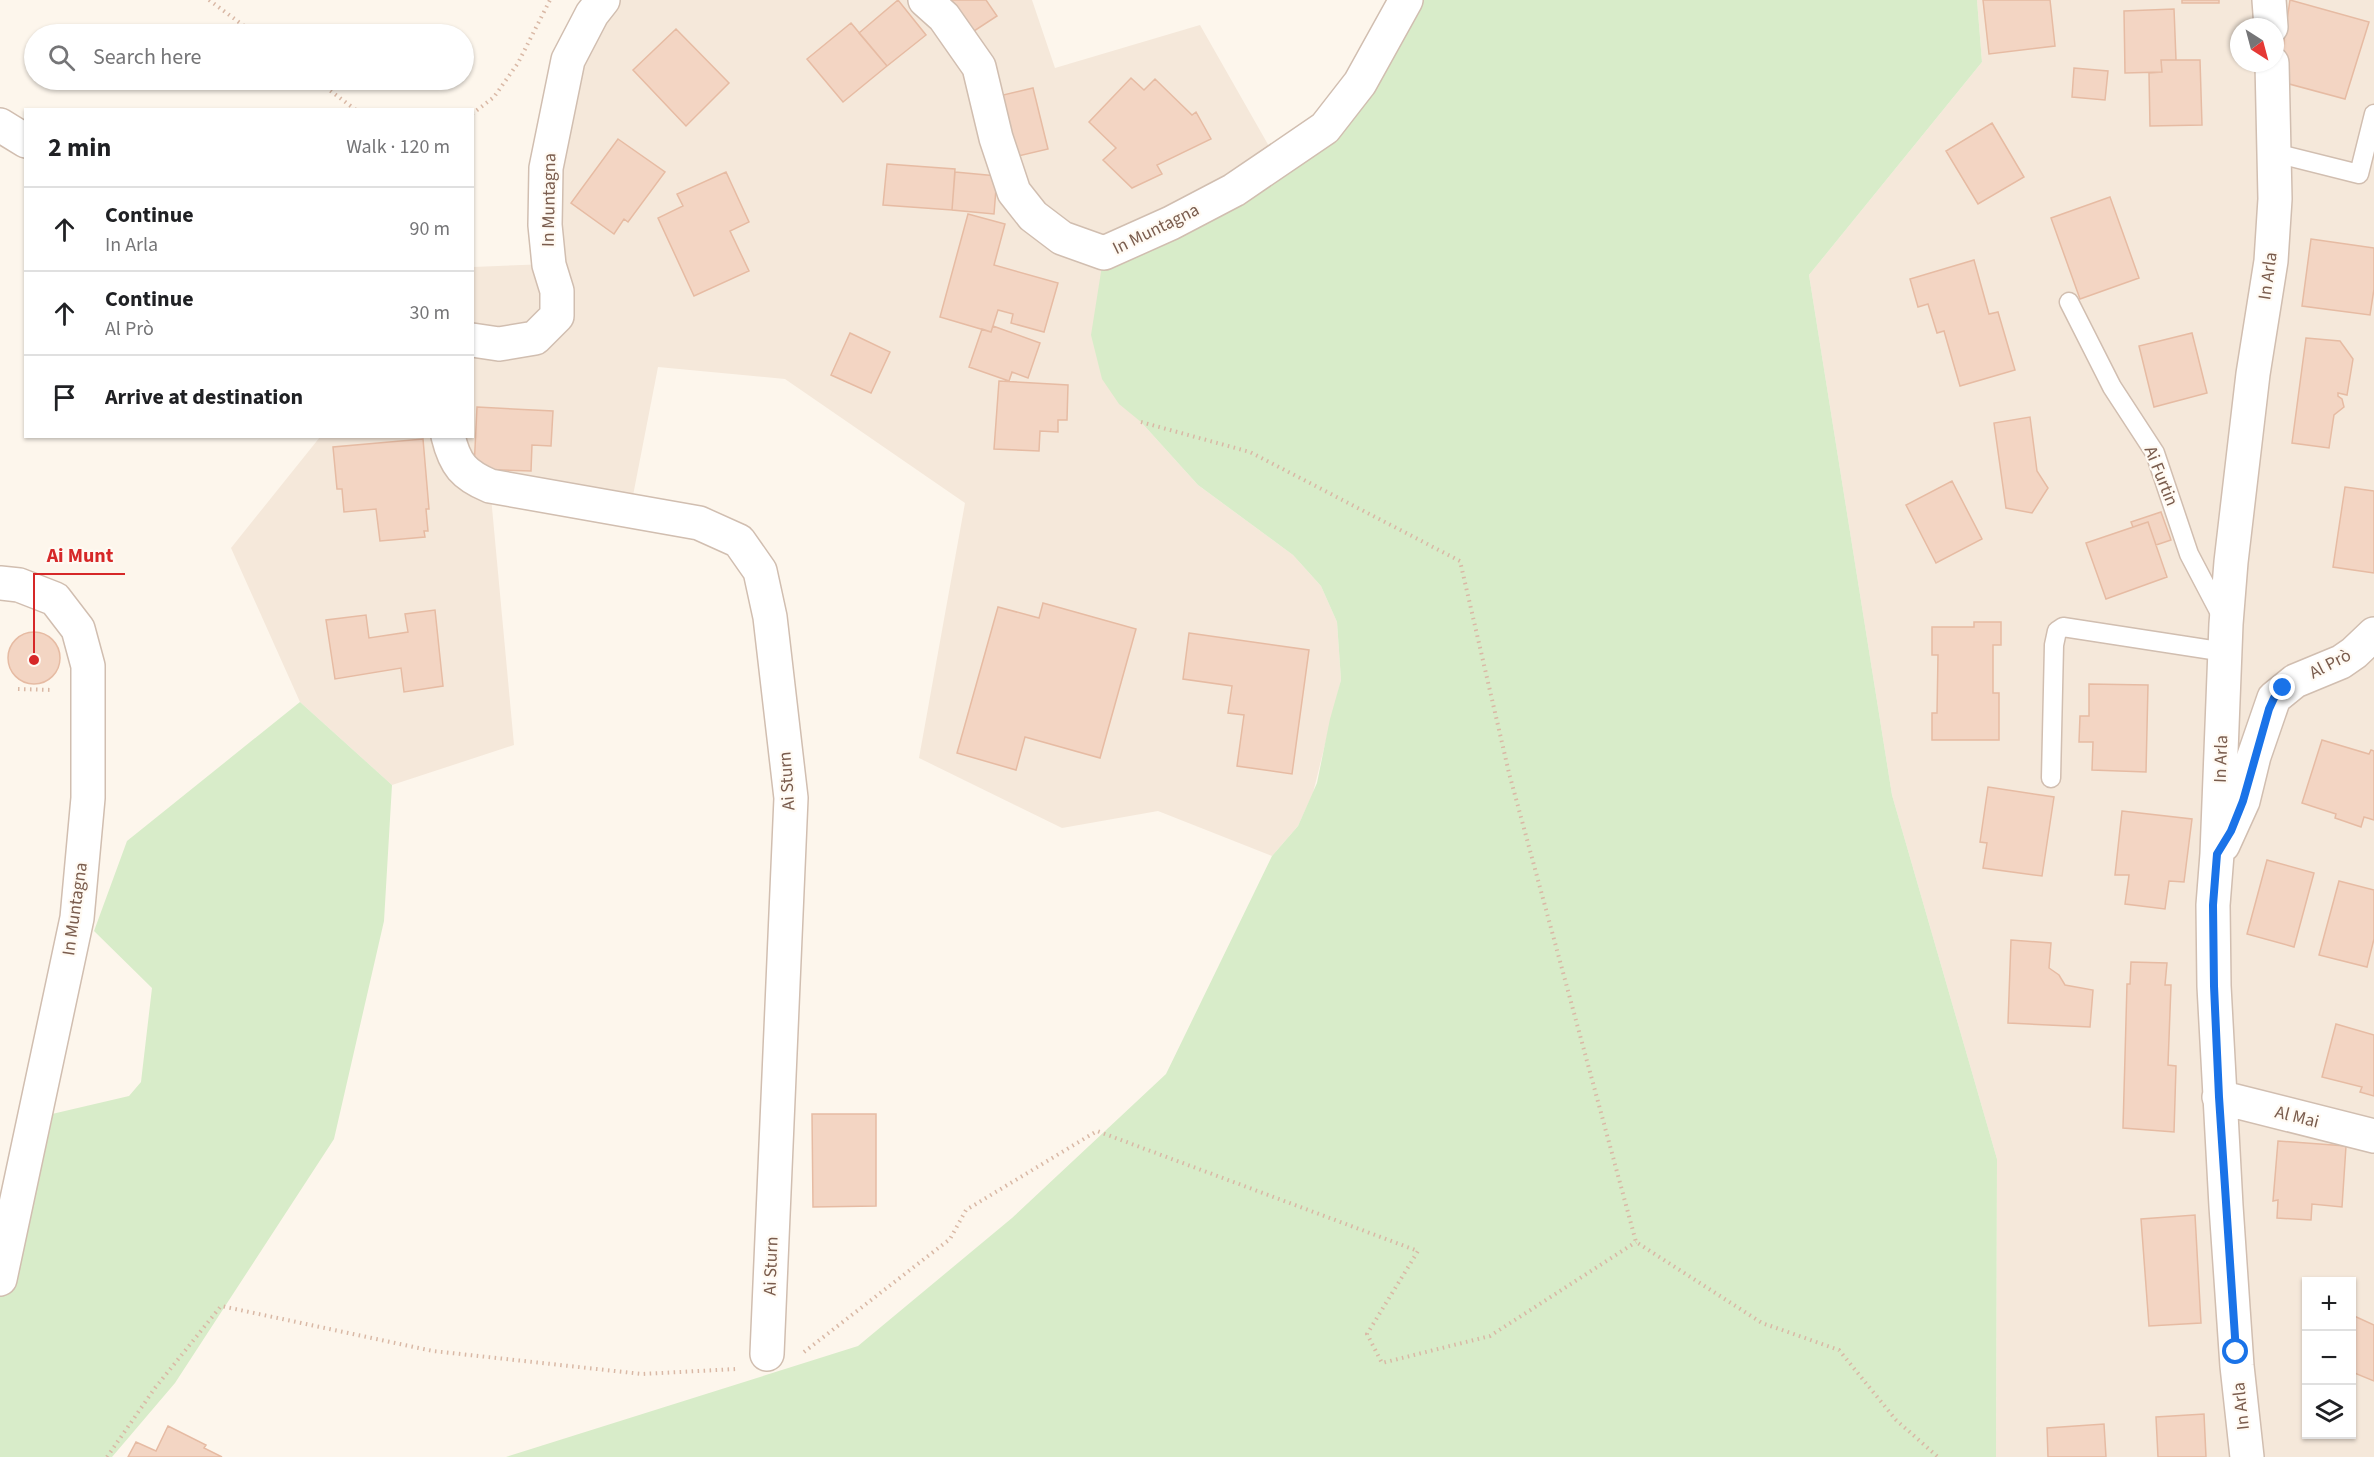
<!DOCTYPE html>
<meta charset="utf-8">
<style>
:root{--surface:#fff;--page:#f6f6f6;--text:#202124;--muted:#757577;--line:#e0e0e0}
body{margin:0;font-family:"Source Sans 3",sans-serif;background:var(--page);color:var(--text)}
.controls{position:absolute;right:18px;bottom:18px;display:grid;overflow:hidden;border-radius:0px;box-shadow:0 2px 4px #0004}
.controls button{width:54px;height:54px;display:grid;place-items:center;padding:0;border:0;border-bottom:2px solid var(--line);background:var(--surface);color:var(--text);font:30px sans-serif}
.compass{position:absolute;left:2230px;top:18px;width:54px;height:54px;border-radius:50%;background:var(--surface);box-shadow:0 2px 4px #0004;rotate:144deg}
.stop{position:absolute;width:18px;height:18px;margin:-14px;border:4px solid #1a73e8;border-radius:50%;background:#fff}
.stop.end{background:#1a73e8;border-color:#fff;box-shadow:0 2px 6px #0008}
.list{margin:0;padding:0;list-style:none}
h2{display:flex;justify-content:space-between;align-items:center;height:78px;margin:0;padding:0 24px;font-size:26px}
h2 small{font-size:20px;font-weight:400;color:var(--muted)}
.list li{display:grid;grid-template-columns:39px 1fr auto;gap:18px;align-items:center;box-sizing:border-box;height:84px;padding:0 24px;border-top:2px solid var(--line)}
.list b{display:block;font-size:22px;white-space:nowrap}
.list p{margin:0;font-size:20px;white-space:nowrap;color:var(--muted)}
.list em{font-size:20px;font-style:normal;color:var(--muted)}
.icon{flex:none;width:33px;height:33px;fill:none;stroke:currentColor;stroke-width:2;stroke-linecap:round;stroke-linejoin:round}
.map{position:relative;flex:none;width:2374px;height:1457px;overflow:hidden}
.search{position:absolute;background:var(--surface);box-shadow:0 2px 4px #0004;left:24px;top:24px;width:450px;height:66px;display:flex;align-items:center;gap:15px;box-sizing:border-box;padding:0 21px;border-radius:33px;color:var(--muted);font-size:22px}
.panel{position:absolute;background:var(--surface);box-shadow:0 2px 4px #0004;left:24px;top:108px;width:450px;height:330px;border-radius:0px}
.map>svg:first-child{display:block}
</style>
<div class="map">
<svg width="2374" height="1457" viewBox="0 0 2374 1457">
<rect width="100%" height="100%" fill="#fdf6ec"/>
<!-- residential -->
<path fill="#f5e8da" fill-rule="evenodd" d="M 603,0 L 1032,0 L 1055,68 L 1200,25 L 1278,162 L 1105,253 L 1099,291 L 1141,422 L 1198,485 L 1293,555 L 1321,586 L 1337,622 L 1341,680 L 1313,793 L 1298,826 L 1272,856 L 1158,811 L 1062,828 L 919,758 L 965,503 L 785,379 L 658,367 L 630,511 L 490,486 L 514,745 L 392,785 L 300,702 L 231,548 L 320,437 L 472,436 L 473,267 L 549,264 L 546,168 Z
M 1977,0 L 2374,0 L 2374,1457 L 1996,1457 L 1997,1159 L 1892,795 L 1809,275 L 1982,62 ZM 2239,27 L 2275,27 L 2275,63 L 2239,63 ZM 2306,1282 L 2352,1282 L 2352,1434 L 2306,1434 Z"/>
<!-- green -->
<path fill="#d8ecc9" d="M 1406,0 L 1977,0 L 1982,62 L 1809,275 L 1892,795 L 1997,1159 L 1996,1457 L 506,1457 L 858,1346 L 1012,1218 L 1166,1074 L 1272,856 L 1298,826 L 1317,783 L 1330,719 L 1341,680 L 1337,622 L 1321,586 L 1293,555 L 1198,485 L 1141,422 L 1119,404 L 1102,379 L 1091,335 L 1104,253 L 1278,162 Z
M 300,702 L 392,785 L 384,921 L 334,1139 L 175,1383 L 112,1457 L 0,1457 L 0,1279 L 52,1114 L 129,1096 L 141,1082 L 152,988 L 94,931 L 127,841 Z"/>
<!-- building -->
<path fill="#f3d5c3" stroke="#e6bba3" stroke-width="1.5" d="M 898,0 L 926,35 L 887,66 L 859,33 Z
M 944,0 L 986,0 L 997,16 L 968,35 Z
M 1983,0 L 2050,0 L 2055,46 L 1989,54 Z
M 2182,0 L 2219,0 L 2219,3 L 2182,3 Z
M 2290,0 L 2369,22 L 2345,99 L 2278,81 Z
M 2174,9 L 2176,60 L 2161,60 L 2162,72 L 2125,73 L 2124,11 Z
M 851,23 L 887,66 L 843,102 L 807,59 Z
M 676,29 L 729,83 L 686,126 L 633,70 Z
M 2161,60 L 2200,60 L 2202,125 L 2150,126 L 2149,73 L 2162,72 Z
M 2074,68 L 2108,71 L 2105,100 L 2072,97 Z
M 1131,78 L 1144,90 L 1155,79 L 1192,115 L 1196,112 L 1211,139 L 1157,165 L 1162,174 L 1132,188 L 1103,160 L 1116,148 L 1089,122 Z
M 1033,88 L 1048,149 L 1014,157 L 999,96 Z
M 1992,123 L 2024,177 L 1978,204 L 1946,151 Z
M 618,139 L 665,172 L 628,222 L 624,219 L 614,234 L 571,203 Z
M 887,164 L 955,169 L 952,210 L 883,205 Z
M 726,172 L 749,222 L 730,231 L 749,271 L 694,296 L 658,218 L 683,206 L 677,194 Z
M 955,172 L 997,176 L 994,214 L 952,210 Z
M 2110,197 L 2139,278 L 2080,299 L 2051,218 Z
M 968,214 L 1005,224 L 994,265 L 1058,283 L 1044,332 L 1011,323 L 1013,314 L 998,310 L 991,332 L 940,317 Z
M 2311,239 L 2374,248 L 2374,289 L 2370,315 L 2302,306 Z
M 1974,260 L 1989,314 L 1998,312 L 2015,370 L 1960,386 L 1944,331 L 1937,333 L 1928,304 L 1918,307 L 1910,279 Z
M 993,326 L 1040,343 L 1028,378 L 1012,372 L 1009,381 L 969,367 L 982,329 L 991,332 Z
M 850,333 L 890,352 L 871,393 L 831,375 Z
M 2192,333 L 2207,393 L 2154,407 L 2139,346 Z
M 2306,338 L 2340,341 L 2353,359 L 2347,395 L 2338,393 L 2338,396 L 2342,399 L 2344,407 L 2334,415 L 2329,448 L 2292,443 Z
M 999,381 L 1068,385 L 1067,420 L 1058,420 L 1058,432 L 1040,431 L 1039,451 L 994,449 Z
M 477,407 L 553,411 L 551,446 L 532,445 L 531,471 L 474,469 Z
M 2030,417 L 2037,471 L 2048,488 L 2032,513 L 2006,508 L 1994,423 Z
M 423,439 L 429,509 L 426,509 L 428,531 L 424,531 L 425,537 L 380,541 L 376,509 L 344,512 L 342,489 L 337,489 L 333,447 Z
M 1952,481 L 1982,539 L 1936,563 L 1906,505 Z
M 2345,487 L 2374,491 L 2374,573 L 2333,567 Z
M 2161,512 L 2171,540 L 2156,545 L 2148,522 L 2133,527 L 2131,522 Z
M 2148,522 L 2167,577 L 2106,599 L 2086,543 Z
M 1043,603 L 1136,629 L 1100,758 L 1025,737 L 1016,770 L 957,753 L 998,607 L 1039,618 Z
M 435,610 L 443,686 L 404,692 L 401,668 L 335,679 L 326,620 L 366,615 L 369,638 L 408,632 L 405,614 Z
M 1974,622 L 2001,622 L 2001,645 L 1993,645 L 1993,693 L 1999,693 L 1999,740 L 1932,740 L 1932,713 L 1937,713 L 1938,655 L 1932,655 L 1932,627 L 1974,627 Z
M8 658a26 26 0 1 1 52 0a26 26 0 1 1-52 0Z
M 1189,633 L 1309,650 L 1292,774 L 1237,766 L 1244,715 L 1228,713 L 1232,686 L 1183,679 Z
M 2089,684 L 2148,685 L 2146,772 L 2092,770 L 2093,742 L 2079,742 L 2080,716 L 2089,716 Z
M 2322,740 L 2369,754 L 2371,750 L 2374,751 L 2374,820 L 2364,817 L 2361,827 L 2335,818 L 2336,814 L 2302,803 Z
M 1988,787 L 2054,797 L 2042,876 L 1983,868 L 1987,843 L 1980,842 Z
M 2122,811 L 2192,819 L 2184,882 L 2169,881 L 2165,909 L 2125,904 L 2129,875 L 2115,875 Z
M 2267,860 L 2314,873 L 2294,947 L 2247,934 Z
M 2339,881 L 2374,890 L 2374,939 L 2367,967 L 2319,955 Z
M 2011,940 L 2051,943 L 2049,968 L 2059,975 L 2065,985 L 2093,990 L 2090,1027 L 2008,1023 Z
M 2131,962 L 2167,963 L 2165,985 L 2171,985 L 2168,1065 L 2176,1066 L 2174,1132 L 2123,1128 L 2127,984 L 2130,984 Z
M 2336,1024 L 2374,1035 L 2374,1096 L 2360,1092 L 2362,1087 L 2322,1077 Z
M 812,1114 L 876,1114 L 876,1206 L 813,1207 Z
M 2278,1141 L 2346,1146 L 2342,1207 L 2312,1204 L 2311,1220 L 2277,1218 L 2278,1200 L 2273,1201 Z
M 2195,1215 L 2201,1323 L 2149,1326 L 2141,1219 Z
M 2352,1315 L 2374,1325 L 2374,1381 L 2352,1372 Z
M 2204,1414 L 2206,1457 L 2158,1457 L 2156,1417 Z
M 2104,1424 L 2106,1457 L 2048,1457 L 2047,1428 Z
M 168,1426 L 206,1445 L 204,1448 L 222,1457 L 128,1457 L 136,1442 L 156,1451 Z"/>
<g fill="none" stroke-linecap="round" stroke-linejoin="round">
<!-- lane casing -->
<g stroke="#d1beb0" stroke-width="21">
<path id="lane" d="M 2275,153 L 2359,174 L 2374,114
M 2069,302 L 2112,387 L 2155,453 L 2189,554 L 2222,617
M 2051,778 L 2054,645 L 2057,631 L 2063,627 L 2225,652"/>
</g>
<!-- street casing -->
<g stroke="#d1beb0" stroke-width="36">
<path id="street" d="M 925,0 L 944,17 L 979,67 L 996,138 L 1014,192 L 1033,216 L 1062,238 L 1104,253 L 1171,223 L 1234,190 L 1325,128 L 1360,83 L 1406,0
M 2269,0 L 2271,27
M 0,125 L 26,141
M 472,340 L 499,344 L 535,338 L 557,316 L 557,291 L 549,265 L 545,225 L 546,168 L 568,60 L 592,14 L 603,0
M 448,436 C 455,465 464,475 490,486 L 699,523 L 739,541 L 760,571 L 770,617 L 791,798 L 767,1354
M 0,583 L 19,585 L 55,599 L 78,629 L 88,666 L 88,798 L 77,918 L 0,1279
M 2223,845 L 2243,801 L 2254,756 L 2274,698 L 2295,681 L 2341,662 L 2354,653 L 2374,634
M 2219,1097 L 2374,1136
M 2247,1457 L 2237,1366 L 2226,1206 L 2214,986 L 2213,905 L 2217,854 L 2226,624 L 2231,562 L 2253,374 L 2271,261 L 2275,199 L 2272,63"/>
</g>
<!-- path -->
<path stroke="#d9b8a5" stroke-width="4" stroke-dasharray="1.5 4.5" stroke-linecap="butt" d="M 209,0 L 255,34
M 316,80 L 356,110
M 472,114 L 494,97 L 518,63 L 550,0
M 1141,422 L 1250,452 L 1460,561 L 1509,773 L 1636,1242 L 1762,1323 L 1839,1350 L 1896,1420 L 1938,1457
M 18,689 L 53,690
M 804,1352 L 950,1239 L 966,1210 L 1097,1131 L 1418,1251 L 1367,1334 L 1382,1363 L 1490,1336 L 1636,1242
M 107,1457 L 155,1388 L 221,1306 L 433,1351 L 642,1374 L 736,1369"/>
<!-- lane -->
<use href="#lane" stroke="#fff" stroke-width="18"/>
<!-- street -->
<use href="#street" stroke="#fff" stroke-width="33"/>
</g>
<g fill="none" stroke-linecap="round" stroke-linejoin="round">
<!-- route -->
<path stroke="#1a73e8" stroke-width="8" d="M 2236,1352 L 2219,1097 L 2214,986 L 2213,905 L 2217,854 L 2231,831 L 2243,801 L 2269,709 L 2274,698 L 2283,688"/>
</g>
<g text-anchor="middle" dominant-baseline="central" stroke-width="4.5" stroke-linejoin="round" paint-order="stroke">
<!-- street labels -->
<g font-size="18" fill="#7a5c4d" stroke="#fffaf3">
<text transform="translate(549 200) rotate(-89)">In Muntagna</text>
<text transform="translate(1156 229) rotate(-26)">In Muntagna</text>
<text transform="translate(2268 276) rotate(-82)">In Arla</text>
<text transform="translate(2161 476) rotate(68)">Ai Furtin</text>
<text transform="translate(2330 664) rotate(-27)">Al Prò</text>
<text transform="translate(2221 759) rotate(-88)">In Arla</text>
<text transform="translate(787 781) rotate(-94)">Ai Sturn</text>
<text transform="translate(75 909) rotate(-82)">In Muntagna</text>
<text transform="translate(2297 1117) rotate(14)">Al Mai</text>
<text transform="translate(771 1266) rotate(-88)">Ai Sturn</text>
<text transform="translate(2241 1406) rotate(-96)">In Arla</text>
</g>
</g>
<!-- callouts -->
<path fill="none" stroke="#d62828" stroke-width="2" d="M34 660L34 574H125"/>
<circle fill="#d62828" stroke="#fffaf3" stroke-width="2" cx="34" cy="660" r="6"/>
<g font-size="20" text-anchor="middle" font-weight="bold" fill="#d62828" stroke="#fffaf3" stroke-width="4.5" stroke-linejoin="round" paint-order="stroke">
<text x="80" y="562">Ai Munt</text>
</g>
</svg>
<div class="controls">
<button>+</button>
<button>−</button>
<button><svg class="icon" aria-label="layers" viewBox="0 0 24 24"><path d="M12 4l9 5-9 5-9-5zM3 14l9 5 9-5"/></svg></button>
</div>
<svg class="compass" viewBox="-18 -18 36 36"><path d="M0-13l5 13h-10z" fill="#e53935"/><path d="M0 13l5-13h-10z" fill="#757577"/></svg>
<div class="stop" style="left:2236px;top:1352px"></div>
<div class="stop end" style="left:2283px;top:688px"></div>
<div class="search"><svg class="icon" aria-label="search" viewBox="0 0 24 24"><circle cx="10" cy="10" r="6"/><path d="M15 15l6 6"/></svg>Search here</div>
<section class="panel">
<h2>2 min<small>Walk · 120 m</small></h2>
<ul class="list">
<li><svg class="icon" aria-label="ahead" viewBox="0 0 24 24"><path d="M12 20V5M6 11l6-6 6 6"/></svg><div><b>Continue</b><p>In Arla</p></div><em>90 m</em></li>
<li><svg class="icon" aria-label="ahead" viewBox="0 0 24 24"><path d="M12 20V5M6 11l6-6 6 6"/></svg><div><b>Continue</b><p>Al Prò</p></div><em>30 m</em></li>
<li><svg class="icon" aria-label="arrive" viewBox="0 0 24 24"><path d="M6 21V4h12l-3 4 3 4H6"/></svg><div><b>Arrive at destination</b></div></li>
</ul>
</section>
</div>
